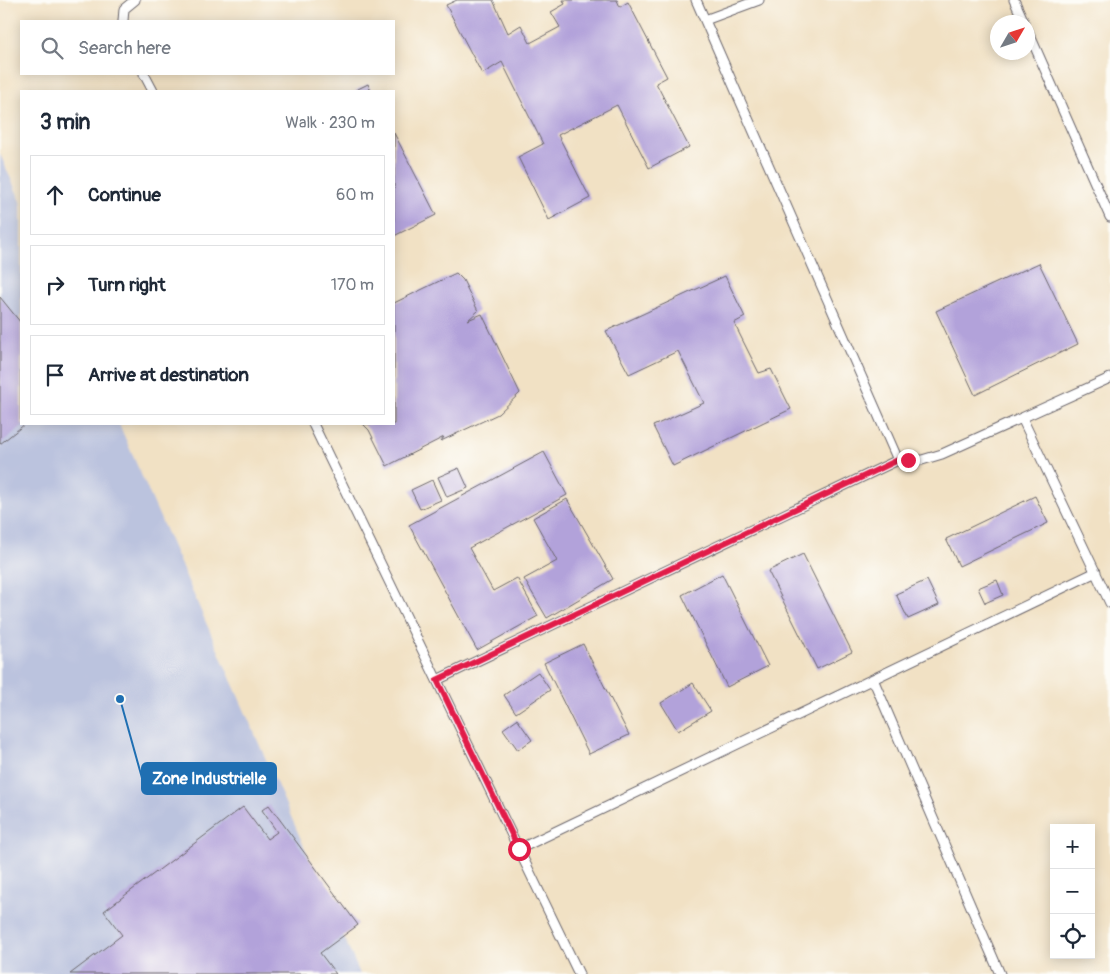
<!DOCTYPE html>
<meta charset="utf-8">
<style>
:root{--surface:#fff;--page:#f6f6f7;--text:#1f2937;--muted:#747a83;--line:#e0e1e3}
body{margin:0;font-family:Pangolin,sans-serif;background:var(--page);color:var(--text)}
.controls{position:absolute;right:15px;bottom:15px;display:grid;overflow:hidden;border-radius:0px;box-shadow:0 2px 12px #0003}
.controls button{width:45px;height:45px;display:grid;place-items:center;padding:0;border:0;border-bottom:1px solid var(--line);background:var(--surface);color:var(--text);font:25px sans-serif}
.compass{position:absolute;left:990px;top:15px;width:45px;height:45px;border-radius:50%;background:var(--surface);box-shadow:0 2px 12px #0003;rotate:51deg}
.stop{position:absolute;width:15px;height:15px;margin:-11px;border:4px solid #e11d48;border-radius:50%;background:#fff}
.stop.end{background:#e11d48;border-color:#fff;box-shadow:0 1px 5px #0008}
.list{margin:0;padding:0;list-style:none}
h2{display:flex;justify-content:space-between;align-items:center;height:65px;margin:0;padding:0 20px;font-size:21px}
h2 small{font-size:16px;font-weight:400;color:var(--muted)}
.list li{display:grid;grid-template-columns:32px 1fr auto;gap:15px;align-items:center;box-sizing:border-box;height:80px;margin:0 10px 10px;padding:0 10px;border:1px solid var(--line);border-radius:0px}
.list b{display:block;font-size:19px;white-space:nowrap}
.list em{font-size:16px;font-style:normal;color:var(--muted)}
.icon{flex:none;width:28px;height:28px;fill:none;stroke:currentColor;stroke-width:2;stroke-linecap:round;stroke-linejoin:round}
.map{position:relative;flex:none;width:1110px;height:974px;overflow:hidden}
.search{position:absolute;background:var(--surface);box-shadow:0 2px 12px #0003;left:20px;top:20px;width:375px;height:55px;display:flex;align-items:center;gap:12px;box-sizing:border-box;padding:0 18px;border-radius:0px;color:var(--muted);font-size:19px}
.panel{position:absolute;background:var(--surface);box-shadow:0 2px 12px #0003;left:20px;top:90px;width:375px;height:335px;border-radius:0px}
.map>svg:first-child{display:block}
</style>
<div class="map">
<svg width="1110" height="974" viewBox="0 0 1110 974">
<rect width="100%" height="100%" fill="#fdfcf7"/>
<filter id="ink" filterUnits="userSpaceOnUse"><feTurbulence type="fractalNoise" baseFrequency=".02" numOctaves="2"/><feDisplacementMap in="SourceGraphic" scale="10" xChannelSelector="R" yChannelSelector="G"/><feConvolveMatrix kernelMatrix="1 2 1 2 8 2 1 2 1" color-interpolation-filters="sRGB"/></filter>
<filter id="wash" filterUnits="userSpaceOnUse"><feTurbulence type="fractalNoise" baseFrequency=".0096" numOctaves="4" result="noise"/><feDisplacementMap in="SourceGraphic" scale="20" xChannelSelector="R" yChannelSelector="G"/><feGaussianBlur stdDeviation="1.12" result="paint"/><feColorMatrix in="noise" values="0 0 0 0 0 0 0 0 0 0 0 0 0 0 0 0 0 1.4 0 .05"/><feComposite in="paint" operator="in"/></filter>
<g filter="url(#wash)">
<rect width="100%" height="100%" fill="#f1e1c4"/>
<!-- industrial -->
<path fill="#bbc3de" d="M 0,154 L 21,202 L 21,424 L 119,424 L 360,974 L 0,974 Z"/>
<g id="blocks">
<!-- building -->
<path fill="#b2a2da" d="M 457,0 L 493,0 L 508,33 L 521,25 L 530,43 L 560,27 L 551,12 L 565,4 L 563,0 L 617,0 L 620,7 L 628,2 L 667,77 L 656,83 L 689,147 L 649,168 L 617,105 L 558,135 L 590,198 L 549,220 L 518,157 L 543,144 L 502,62 L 482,74 L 446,5 Z
M 368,84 L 371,91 L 354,91 Z
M 394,133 L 436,215 L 394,236 Z
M 1039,263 L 1078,344 L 975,395 L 936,311 Z
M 456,273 L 463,280 L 478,311 L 468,320 L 482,314 L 520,393 L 498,414 L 441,441 L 444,437 L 387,466 L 369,430 L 363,424 L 394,424 L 394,303 Z
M 725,276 L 745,317 L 734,323 L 759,373 L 771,369 L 791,409 L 673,466 L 653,426 L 704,403 L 678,351 L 629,374 L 606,331 Z
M 0,297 L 21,323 L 21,424 L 25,424 L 0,444 Z
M 544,452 L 567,495 L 469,548 L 493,591 L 517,578 L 538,616 L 477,650 L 409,525 Z
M 459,468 L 468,488 L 447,497 L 438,477 Z
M 432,480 L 441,500 L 420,509 L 411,490 Z
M 1035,496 L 1048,523 L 959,566 L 946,539 Z
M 567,499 L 613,579 L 547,618 L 524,579 L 557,561 L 533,518 Z
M 803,554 L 852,652 L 817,669 L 768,571 Z
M 722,574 L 768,666 L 727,687 L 682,595 Z
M 927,580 L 939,605 L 908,619 L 896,594 Z
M 997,580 L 1003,595 L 985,603 L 978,588 Z
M 583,644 L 629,735 L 589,754 L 544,663 Z
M 538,672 L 550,690 L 516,713 L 504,695 Z
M 693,683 L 711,711 L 678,731 L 661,703 Z
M 517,719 L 532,740 L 518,750 L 503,729 Z
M 269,805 L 358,925 L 320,953 L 336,974 L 70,974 L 122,935 L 104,911 L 243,807 L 267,839 L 277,832 L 262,810 Z"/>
</g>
</g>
<g filter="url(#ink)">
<use href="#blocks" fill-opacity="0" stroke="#6a656b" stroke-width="1"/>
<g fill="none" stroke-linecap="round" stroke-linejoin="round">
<!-- service casing -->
<g stroke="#6a656b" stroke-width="11">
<path id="service" d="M 696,0 L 898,460
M 1014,0 L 1024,22
M 705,20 L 759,0
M 123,21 L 124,9 L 135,0
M 1028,31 L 1110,217
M 144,74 L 153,91
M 1022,418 L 1110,603
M 313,424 L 579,974
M 873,679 L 1000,974
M 437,680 L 898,460 L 922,460 L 942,454 L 1110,378
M 519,849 L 1096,572"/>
</g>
<!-- service -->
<use href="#service" stroke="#fff" stroke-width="9"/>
</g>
</g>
<g fill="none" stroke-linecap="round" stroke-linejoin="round" filter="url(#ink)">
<!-- route -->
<path stroke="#e11d48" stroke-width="6" d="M 519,849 L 437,680 L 898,460 L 908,460"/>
</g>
<!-- callouts -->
<path fill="none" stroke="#1f6fb2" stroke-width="2" d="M120 699L142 778"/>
<circle fill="#1f6fb2" stroke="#fdfcf7" stroke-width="2" cx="120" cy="699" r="5"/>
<rect fill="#1f6fb2" stroke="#1f6fb2" stroke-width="2" x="142" y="763" width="134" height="31" rx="5"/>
<g font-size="16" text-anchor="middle" font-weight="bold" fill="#fff">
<text x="209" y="784">Zone Industrielle</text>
</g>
</svg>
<div class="controls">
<button>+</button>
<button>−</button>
<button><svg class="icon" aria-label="locate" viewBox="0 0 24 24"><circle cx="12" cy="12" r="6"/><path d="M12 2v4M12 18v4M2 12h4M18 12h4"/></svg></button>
</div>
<svg class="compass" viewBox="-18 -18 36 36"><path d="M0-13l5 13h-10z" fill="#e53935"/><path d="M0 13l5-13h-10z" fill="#747a83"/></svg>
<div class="stop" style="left:519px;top:849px"></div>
<div class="stop end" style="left:908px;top:460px"></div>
<div class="search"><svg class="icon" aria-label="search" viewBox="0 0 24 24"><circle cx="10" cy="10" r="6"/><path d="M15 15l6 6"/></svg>Search here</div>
<section class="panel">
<h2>3 min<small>Walk · 230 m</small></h2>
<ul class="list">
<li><svg class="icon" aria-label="ahead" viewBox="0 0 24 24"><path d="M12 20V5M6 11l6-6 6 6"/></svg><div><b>Continue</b></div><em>60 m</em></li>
<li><svg class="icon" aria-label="right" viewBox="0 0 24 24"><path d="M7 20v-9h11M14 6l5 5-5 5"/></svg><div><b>Turn right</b></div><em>170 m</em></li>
<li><svg class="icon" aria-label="arrive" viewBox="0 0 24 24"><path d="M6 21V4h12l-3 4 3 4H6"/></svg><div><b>Arrive at destination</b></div></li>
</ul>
</section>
</div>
